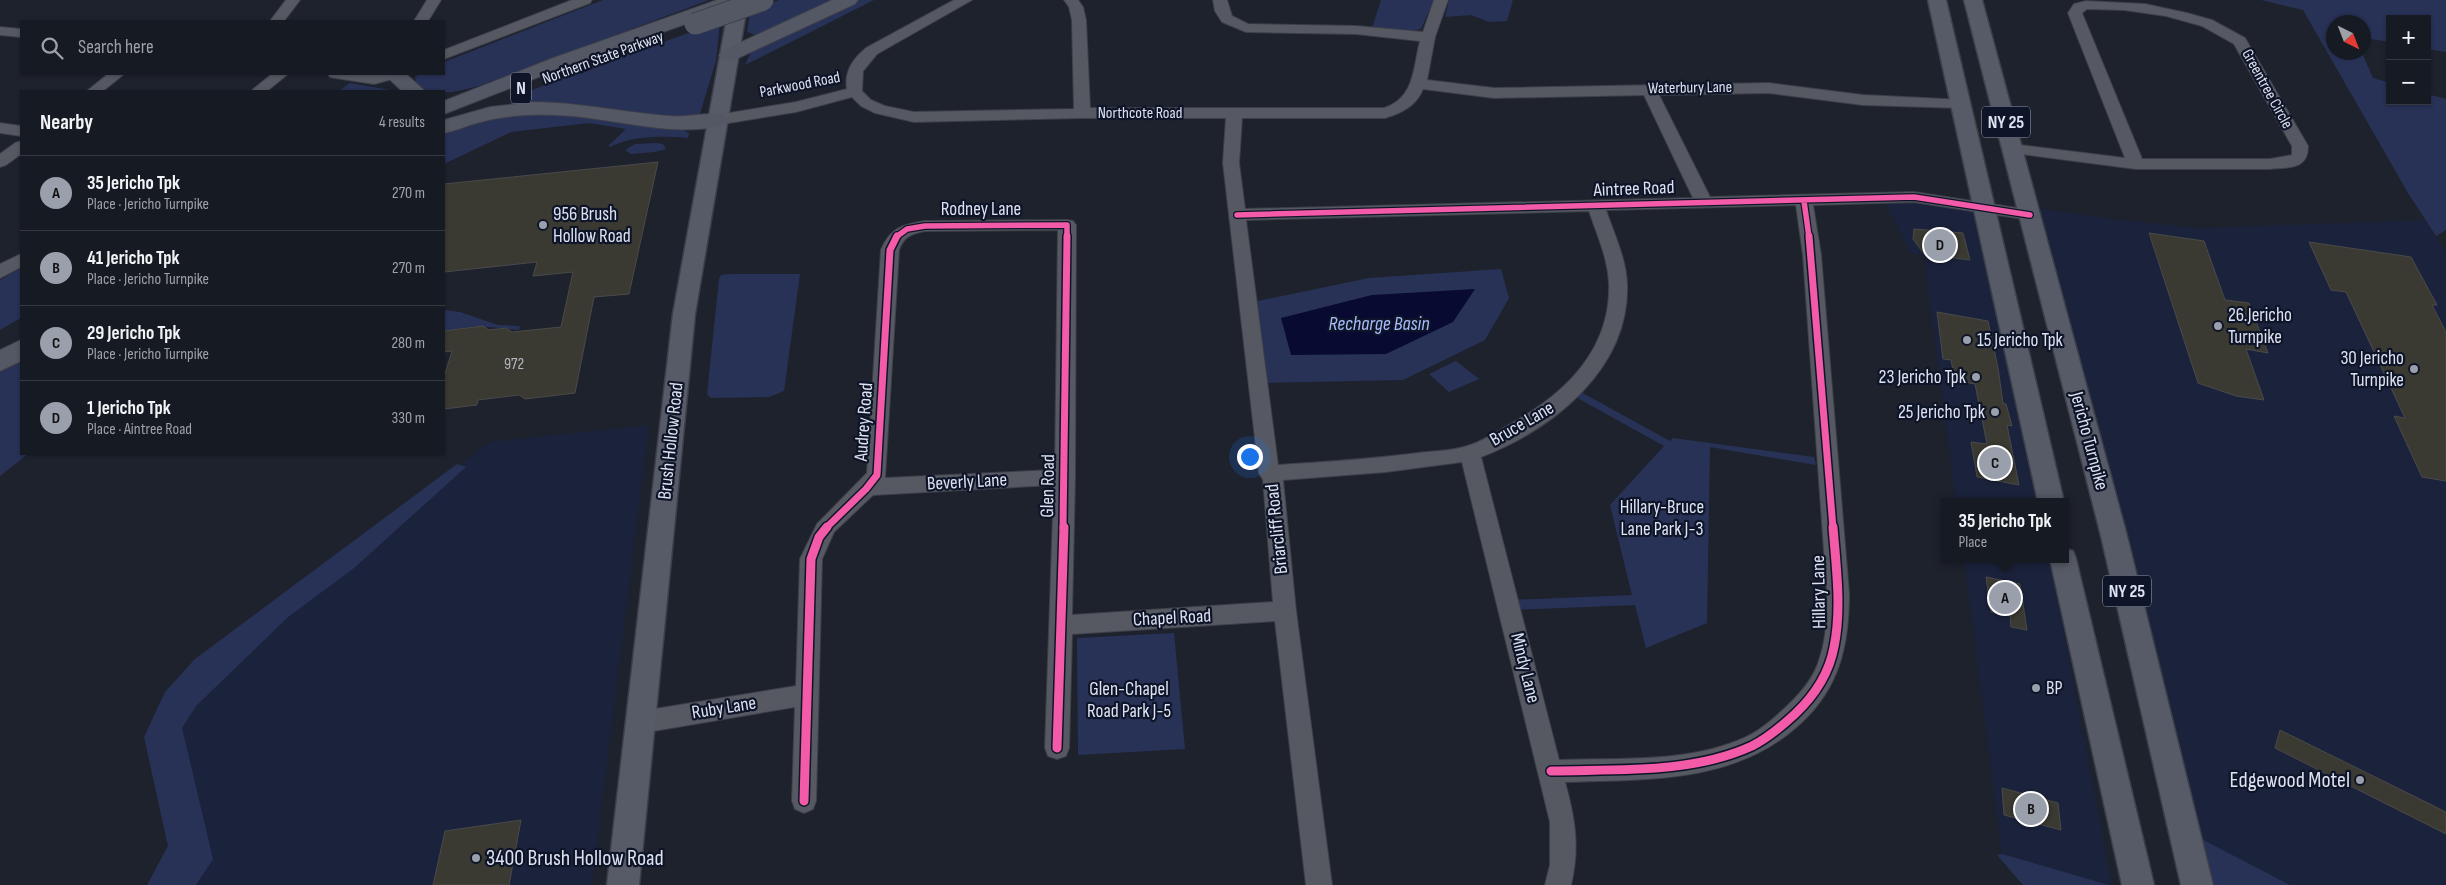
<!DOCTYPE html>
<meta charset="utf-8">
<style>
:root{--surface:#161a22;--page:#1f232a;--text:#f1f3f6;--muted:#9ea1a5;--line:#353840;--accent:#9a9fac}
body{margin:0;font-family:"Sofia Sans Condensed",sans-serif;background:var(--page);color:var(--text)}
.controls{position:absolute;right:15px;top:15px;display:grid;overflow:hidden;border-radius:0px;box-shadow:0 1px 4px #0004}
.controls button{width:45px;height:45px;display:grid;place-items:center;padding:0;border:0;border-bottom:1px solid var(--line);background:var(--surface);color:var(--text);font:25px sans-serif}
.compass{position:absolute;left:2326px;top:15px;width:45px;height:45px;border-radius:50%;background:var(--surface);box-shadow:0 1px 4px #0004;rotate:138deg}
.you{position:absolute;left:1249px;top:456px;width:18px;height:18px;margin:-12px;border:4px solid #fff;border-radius:50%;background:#1a73e8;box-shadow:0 0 0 8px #1a73e833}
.badge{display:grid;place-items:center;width:32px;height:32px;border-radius:50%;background:var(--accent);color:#111;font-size:16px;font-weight:700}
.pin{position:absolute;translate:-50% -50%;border:2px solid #fff;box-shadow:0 1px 5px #0006}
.popup{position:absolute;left:1941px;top:498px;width:128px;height:65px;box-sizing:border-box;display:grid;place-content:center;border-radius:0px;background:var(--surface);filter:drop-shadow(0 1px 4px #0005);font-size:16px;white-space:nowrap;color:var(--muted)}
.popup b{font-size:19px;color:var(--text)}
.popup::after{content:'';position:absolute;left:50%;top:100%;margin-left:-10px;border:10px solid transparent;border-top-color:var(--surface)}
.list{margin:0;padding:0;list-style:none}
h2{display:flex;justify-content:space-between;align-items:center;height:65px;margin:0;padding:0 20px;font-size:21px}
h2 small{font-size:16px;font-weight:400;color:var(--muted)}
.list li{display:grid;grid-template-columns:32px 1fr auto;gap:15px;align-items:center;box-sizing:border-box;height:75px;padding:0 20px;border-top:1px solid var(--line)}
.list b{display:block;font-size:19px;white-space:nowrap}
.list p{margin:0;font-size:16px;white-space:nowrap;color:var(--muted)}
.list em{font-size:16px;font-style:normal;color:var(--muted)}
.icon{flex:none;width:28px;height:28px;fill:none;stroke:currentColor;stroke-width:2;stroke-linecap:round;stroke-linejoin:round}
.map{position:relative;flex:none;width:2446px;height:885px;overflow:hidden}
.search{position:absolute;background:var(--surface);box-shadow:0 1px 4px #0004;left:20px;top:20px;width:425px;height:55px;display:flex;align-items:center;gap:12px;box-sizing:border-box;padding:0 18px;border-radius:0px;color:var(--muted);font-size:19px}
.panel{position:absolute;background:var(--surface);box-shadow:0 1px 4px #0004;left:20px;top:90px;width:425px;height:365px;border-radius:0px}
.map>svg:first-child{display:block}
</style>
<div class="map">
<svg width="2446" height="885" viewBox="0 0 2446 885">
<rect width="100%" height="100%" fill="#1e222d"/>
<!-- built -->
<path fill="#1b233c" d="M 1883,198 L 1984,209 L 2040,502 L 1956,502 L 1924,256 L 1910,253 Z
M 2028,207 L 2111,219 L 2199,228 L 2425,220 L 2446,252 L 2446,885 L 2185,885 Z
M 649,425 L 592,885 L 189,885 L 164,738 L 241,639 L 489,442 Z
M 1964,559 L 2050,559 L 2112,885 L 2098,885 L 2002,854 Z"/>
<!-- green -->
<path fill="#283257" d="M 603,0 L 709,0 L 482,85 C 460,91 437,98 417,85 L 415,77 L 419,74 L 444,74 L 444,62 Z
M 779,0 L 840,0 L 758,36 L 747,32 L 750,11 Z
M 858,0 L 874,0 L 745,65 L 751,52 L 770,40 Z
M 1381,0 L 1434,0 L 1421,29 L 1408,32 L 1372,28 Z
M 1449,0 L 1513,0 L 1507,21 L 1489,22 L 1471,15 L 1445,17 Z
M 2261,0 L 2446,0 L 2446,52 L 2427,49 L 2427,19 L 2390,19 L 2390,42 L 2364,38 L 2364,22 L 2334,22 L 2334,52 L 2362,53 L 2373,78 L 2390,83 L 2390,101 L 2427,101 L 2427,94 L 2446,99 L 2446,230 L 2436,236 L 2408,193 L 2303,10 Z
M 720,22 L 716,61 L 699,117 L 511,105 L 512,98 L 578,72 L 581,74 L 609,61 Z
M 350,83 L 390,90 L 391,91 L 339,91 Z
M 555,111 L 683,130 L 689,133 L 688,138 C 663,136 634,135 610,147 L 608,146 L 626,129 L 589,123 L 511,132 L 444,164 L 444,131 L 477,120 Z
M 656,143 L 663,144 L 666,149 L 655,152 L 631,154 L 625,150 L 635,144 Z
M 21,268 L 21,318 L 0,330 L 0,280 Z
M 1501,269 L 1509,298 L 1485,340 L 1403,380 L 1258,383 L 1248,303 L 1369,278 Z
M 732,274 L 800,274 L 784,391 L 769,397 L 711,398 L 707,394 L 719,279 L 721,275 Z
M 444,310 L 460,312 L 498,325 L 520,326 L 519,330 L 478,326 L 444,331 Z
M 21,357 L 21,454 L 28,454 L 0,476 L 0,371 Z
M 1456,361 L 1479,379 L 1449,392 L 1429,374 Z
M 1579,391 L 1670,441 L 1673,438 L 1814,457 L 1816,465 L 1710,447 L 1707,623 L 1646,648 L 1635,605 L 1513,610 L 1510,600 L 1632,595 L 1610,505 L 1664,446 L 1572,395 Z
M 457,464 L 466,467 L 354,568 L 288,617 L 196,706 L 182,728 L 213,859 L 196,885 L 147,885 L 168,846 L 144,737 L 165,692 L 195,659 Z
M 1174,633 L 1185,749 L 1078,755 L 1077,638 Z
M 2184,830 L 2290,885 L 2197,885 Z
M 2002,854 L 2109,885 L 2023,885 L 1997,855 Z"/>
<!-- water -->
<path fill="#080a32" d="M 1475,289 L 1453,322 L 1386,354 L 1291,355 L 1281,318 L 1372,295 Z"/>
<!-- building -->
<path fill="#3a3932" stroke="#4a4a4b" d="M 658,162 L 629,294 L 594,297 L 575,393 L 525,399 L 519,395 L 478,400 L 477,405 L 444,409 L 444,377 L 452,351 L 444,352 L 444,331 L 483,326 L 489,330 L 506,328 L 512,332 L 561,327 L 573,272 L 533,276 L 537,262 L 444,272 L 444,184 Z
M 1914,229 L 1963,233 L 1970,260 L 1924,254 L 1913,239 Z
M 2149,233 L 2204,241 L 2225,300 L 2249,303 L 2268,353 L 2246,349 L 2264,400 L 2236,396 L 2198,383 Z
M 2309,242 L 2411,257 L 2437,305 L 2432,305 L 2446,332 L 2446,481 L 2422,477 L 2394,416 L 2405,418 L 2346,292 L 2331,290 Z
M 1937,312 L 1988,321 L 1998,368 L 2003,403 L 2006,404 L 2012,426 L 2007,425 L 2019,485 L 1977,477 L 1971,442 L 1987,444 L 1975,384 L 1955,380 L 1951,360 L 1943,359 Z
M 1986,577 L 2020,584 L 2027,630 L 2011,627 L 2010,615 L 1991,612 Z
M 2280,730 L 2446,812 L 2446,834 L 2275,748 Z
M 2002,788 L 2058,803 L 2061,830 L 2004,815 Z
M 521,820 L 509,885 L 433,885 L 445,831 Z"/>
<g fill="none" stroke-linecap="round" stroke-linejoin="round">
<!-- minor casing -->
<g stroke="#3c3f49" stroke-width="2">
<path id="minor" d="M 286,0 L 300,0 L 284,21 L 270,21 Z
M 427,0 L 441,0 L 428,21 L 414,21 Z
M 572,0 L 592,0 L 590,3 L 444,59 L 444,50 Z
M 954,0 L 972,0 L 877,54 L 863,71 L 862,91 L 871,100 L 885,106 L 914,112 L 1074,109 L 1072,20 L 1069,7 L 1064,0 L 1078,0 L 1083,7 L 1086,20 L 1090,108 L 1384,108 C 1415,98 1413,68 1420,41 L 1356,34 L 1246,32 L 1222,22 L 1215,11 L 1213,0 L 1227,0 L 1232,16 L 1248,24 L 1356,26 L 1423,32 L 1434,0 L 1448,0 L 1435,37 L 1427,80 L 1494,88 L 1769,83 L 1863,95 L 1965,100 L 1968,103 L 1965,106 L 1960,108 L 1863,105 L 1769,93 L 1659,95 L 1710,197 L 1914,192 L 2030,210 L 2036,211 L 2038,215 L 2036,219 L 2030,220 L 1914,202 L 1813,205 L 1821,255 L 1849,593 C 1849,644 1840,687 1801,723 C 1736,784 1648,779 1565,782 C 1575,818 1580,847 1571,885 L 1545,885 L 1550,865 L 1550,822 L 1462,462 L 1386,472 L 1283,480 L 1296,611 L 1332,885 L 1306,885 L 1275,621 L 1072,634 L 1069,748 L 1066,756 L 1057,759 L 1048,756 L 1045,748 L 1054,485 L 873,495 L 834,532 L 822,559 L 816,801 L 813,809 L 804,813 L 795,809 L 792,801 L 795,707 L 642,733 L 634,729 L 630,722 L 634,715 L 642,711 L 796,686 L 800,559 L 817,524 L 867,473 L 881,250 C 890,228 903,224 925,221 L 1067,220 L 1073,221 L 1076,225 L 1075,477 L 1072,615 L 1273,602 L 1263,480 L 1259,473 L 1223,163 L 1226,118 L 1082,118 L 914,122 L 875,113 L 861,106 L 852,97 L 796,112 L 717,125 L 709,120 L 717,115 L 796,102 L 847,89 C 844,71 853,59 866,48 ZM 1423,89 L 1494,98 L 1644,95 L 1693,198 L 1245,209 L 1239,163 L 1242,118 L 1385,118 C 1402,113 1416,106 1423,89 ZM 1796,205 L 1803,255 L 1827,593 C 1827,615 1827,636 1820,657 C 1815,677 1801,693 1786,707 C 1773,719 1760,731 1744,738 C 1688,763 1619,758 1559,760 L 1481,457 C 1554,429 1630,368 1627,284 C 1626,258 1614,234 1606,210 ZM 1589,211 C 1597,235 1608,258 1609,284 C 1611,351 1563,396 1507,426 C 1495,433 1481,442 1467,446 C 1451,451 1434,451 1418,453 C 1371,459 1325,462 1278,465 L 1246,220 ZM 1058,230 L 1055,470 L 885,478 L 899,250 C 904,236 911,234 925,231 Z
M 2086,1 L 2145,4 L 2187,13 L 2212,20 L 2245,38 L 2308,146 C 2308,170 2289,167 2270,169 L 2136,169 L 2006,152 L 2004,149 L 2012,144 L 2125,158 L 2068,13 L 2074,4 ZM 2087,9 L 2124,10 L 2166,16 L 2202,26 L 2234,44 L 2292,146 L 2292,155 L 2270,159 L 2142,159 L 2082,13 Z
M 0,27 L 21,29 L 21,37 L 0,35 Z
M 108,74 L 124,74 L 103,91 L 87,91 Z
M 272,74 L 288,74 L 267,91 L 251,91 Z
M 328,74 L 402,74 L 400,77 L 374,84 L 335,78 L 330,77 Z
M 0,123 L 21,126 L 21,136 L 0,133 Z
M 21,141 L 21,154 L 6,165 L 0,167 L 0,154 L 15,143 Z
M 21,254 L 21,267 L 0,278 L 0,264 Z"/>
</g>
<!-- major casing -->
<g stroke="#3c3f49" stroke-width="3">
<path id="major" d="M 730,0 L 748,0 L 695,314 L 639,885 L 607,885 L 673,314 Z
M 1928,0 L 1946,0 L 2064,502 L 2038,502 Z
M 1964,0 L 1982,0 L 2127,536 L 2213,885 L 2181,885 L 2101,536 Z
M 2065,549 L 2073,551 L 2076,559 L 2154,885 L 2122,885 L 2050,559 L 2065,559 Z"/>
</g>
<!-- highway casing -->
<g stroke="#3c3f49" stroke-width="2">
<path id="highway" d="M 717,0 L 731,0 L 734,4 L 731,8 L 567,66 L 444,114 L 444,101 L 553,58 Z
M 832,0 L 858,0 L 855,4 L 736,59 L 729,61 L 722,59 L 719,55 L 722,51 Z
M 384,74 L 406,74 L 425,91 L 402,91 Z
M 533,102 C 580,102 625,113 671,116 C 688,118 708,111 725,115 L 728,120 L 725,125 C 668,139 610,116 553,115 C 527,114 501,116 477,123 C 466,126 455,131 444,133 L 444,120 L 490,107 Z
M 21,340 L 21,361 L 0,371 L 0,350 Z"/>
</g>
<!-- minor -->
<use href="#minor" fill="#565962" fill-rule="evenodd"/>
<!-- major -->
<use href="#major" fill="#575b67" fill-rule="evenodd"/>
<!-- highway -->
<use href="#highway" fill="#545864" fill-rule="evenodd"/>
<!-- highway-bridge casing -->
<g stroke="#3c3f49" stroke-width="23" stroke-linecap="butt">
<path id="highway-bridge" d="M 695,24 L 763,0"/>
</g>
<!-- highway-bridge -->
<use href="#highway-bridge" stroke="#545864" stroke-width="21"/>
<!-- cycleway-far2 casing -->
<g stroke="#0f1529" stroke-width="8">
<path id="cycleway-far2" d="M 1804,201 L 1809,237
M 1237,215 L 1914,197 L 2030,215
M 896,237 L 907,229 L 925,226 L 1067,225 L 1067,237"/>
</g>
<!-- cycleway-far1 casing -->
<g stroke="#0f1529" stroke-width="10">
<path id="cycleway-far1" d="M 1809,236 L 1833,528
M 826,528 L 866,489 L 877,475 L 890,250 L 897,236
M 1063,528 L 1067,236"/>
</g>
<!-- cycleway casing -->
<g stroke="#0f1529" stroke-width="12">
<path id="cycleway" d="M 1057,748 L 1064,527
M 1551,771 C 1617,769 1691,774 1752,746 C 1768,738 1782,726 1795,714 C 1814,696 1829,674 1834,647 C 1842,608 1836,566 1833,527
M 804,801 L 811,559 L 819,537 L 827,527"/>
</g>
<!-- cycleway-far2 -->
<use href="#cycleway-far2" stroke="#f35aa7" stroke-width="5.5"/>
<!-- cycleway-far1 -->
<use href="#cycleway-far1" stroke="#f35aa7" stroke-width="7"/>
<!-- cycleway -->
<use href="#cycleway" stroke="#f35aa7" stroke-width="9"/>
</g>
<!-- markers -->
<g fill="#9a9fac" stroke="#0f1529" stroke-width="2">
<circle cx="543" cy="225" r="5"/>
<circle cx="2218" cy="326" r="5"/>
<circle cx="1967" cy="340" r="5"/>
<circle cx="2414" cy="369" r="5"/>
<circle cx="1976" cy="377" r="5"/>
<circle cx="1995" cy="412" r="5"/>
<circle cx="2036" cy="688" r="5"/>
<circle cx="2360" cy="780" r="5"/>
<circle cx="476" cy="858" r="5"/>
</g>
<g text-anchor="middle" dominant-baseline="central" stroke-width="4.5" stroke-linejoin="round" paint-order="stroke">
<!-- far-street labels -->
<g font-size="16" fill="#dde2f0" stroke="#0f1529">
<text transform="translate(603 58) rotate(-20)">Northern State Parkway</text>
<text transform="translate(800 85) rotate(-11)">Parkwood Road</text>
<text transform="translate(1690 88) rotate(-1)">Waterbury Lane</text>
<text transform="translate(2267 89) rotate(61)">Greentree Circle</text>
<text x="1140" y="113">Northcote Road</text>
</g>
<!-- number labels -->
<g font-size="16" fill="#b4b8c0">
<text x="514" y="364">972</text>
</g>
<!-- shield labels -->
<g fill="#0f1529" stroke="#9fa4b4" stroke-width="1">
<rect x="511" y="72.5" width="20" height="31" rx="4"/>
<rect x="1982" y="106.5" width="48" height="31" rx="4"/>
<rect x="2103" y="575.5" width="48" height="31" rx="4"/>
</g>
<g font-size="18" font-weight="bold" fill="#dde2f0">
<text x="521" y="88">N</text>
<text x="2006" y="122">NY 25</text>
<text x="2127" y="591">NY 25</text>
</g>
<!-- street labels -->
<g font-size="19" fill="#dde2f0" stroke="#0f1529">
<text transform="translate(1634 189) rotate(-2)">Aintree Road</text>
<text x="981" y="209">Rodney Lane</text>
<text transform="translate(864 422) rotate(-86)">Audrey Road</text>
<text transform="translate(1522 424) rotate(-30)">Bruce Lane</text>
<text transform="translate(671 441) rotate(-84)">Brush Hollow Road</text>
<text transform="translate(2089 441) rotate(75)">Jericho Turnpike</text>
<text transform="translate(967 482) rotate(-3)">Beverly Lane</text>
<text transform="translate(1048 486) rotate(-89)">Glen Road</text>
<text transform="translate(1277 529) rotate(-96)">Briarcliff Road</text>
<text transform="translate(1819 592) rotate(-91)">Hillary Lane</text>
<text transform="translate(1172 618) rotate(-3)">Chapel Road</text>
<text transform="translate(1525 668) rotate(76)">Mindy Lane</text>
<text transform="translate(724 708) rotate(-9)">Ruby Lane</text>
</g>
<!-- poi labels -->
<g font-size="19" fill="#dde2f0" stroke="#0f1529" text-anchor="start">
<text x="553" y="214">956 Brush<tspan x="553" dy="22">Hollow Road</tspan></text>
<text x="2228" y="315">26.Jericho<tspan x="2228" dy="22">Turnpike</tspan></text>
<text x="1977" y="340">15 Jericho Tpk</text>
<text x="2404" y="358" text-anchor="end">30 Jericho<tspan x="2404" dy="22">Turnpike</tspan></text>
<text x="1966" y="377" text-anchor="end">23 Jericho Tpk</text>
<text x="1985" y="412" text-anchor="end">25 Jericho Tpk</text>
<text x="2046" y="688">BP</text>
</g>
<!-- park labels -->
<g font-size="19" fill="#dee4f4" stroke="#0f1529">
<text x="1662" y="507">Hillary-Bruce<tspan x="1662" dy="22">Lane Park J-3</tspan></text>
<text x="1129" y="689">Glen-Chapel<tspan x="1129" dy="22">Road Park J-5</tspan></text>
</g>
<!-- water labels -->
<g font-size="20" font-style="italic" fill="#a8bcfa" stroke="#0f1529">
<text x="1379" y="324">Recharge Basin</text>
</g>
<!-- near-poi labels -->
<g font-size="22" fill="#dde2f0" stroke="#0f1529" text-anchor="end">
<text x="2350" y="780">Edgewood Motel</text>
<text x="486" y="858" text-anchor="start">3400 Brush Hollow Road</text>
</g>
</g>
</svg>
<div class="controls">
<button>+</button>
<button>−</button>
</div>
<svg class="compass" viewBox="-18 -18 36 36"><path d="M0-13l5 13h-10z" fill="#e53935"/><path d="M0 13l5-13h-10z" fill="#9ea1a5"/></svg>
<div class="you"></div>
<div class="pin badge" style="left:2005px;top:598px">A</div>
<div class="popup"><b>35 Jericho Tpk</b>Place</div>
<div class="pin badge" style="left:2031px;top:809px">B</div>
<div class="pin badge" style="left:1995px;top:463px">C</div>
<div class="pin badge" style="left:1940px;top:245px">D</div>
<div class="search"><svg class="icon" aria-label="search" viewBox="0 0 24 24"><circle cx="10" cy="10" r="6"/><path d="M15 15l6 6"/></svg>Search here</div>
<section class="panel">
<h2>Nearby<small>4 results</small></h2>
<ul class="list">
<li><span class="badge">A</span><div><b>35 Jericho Tpk</b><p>Place · Jericho Turnpike</p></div><em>270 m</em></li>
<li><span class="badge">B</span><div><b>41 Jericho Tpk</b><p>Place · Jericho Turnpike</p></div><em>270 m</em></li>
<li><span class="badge">C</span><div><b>29 Jericho Tpk</b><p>Place · Jericho Turnpike</p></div><em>280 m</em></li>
<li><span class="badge">D</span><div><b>1 Jericho Tpk</b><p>Place · Aintree Road</p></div><em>330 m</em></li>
</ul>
</section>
</div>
